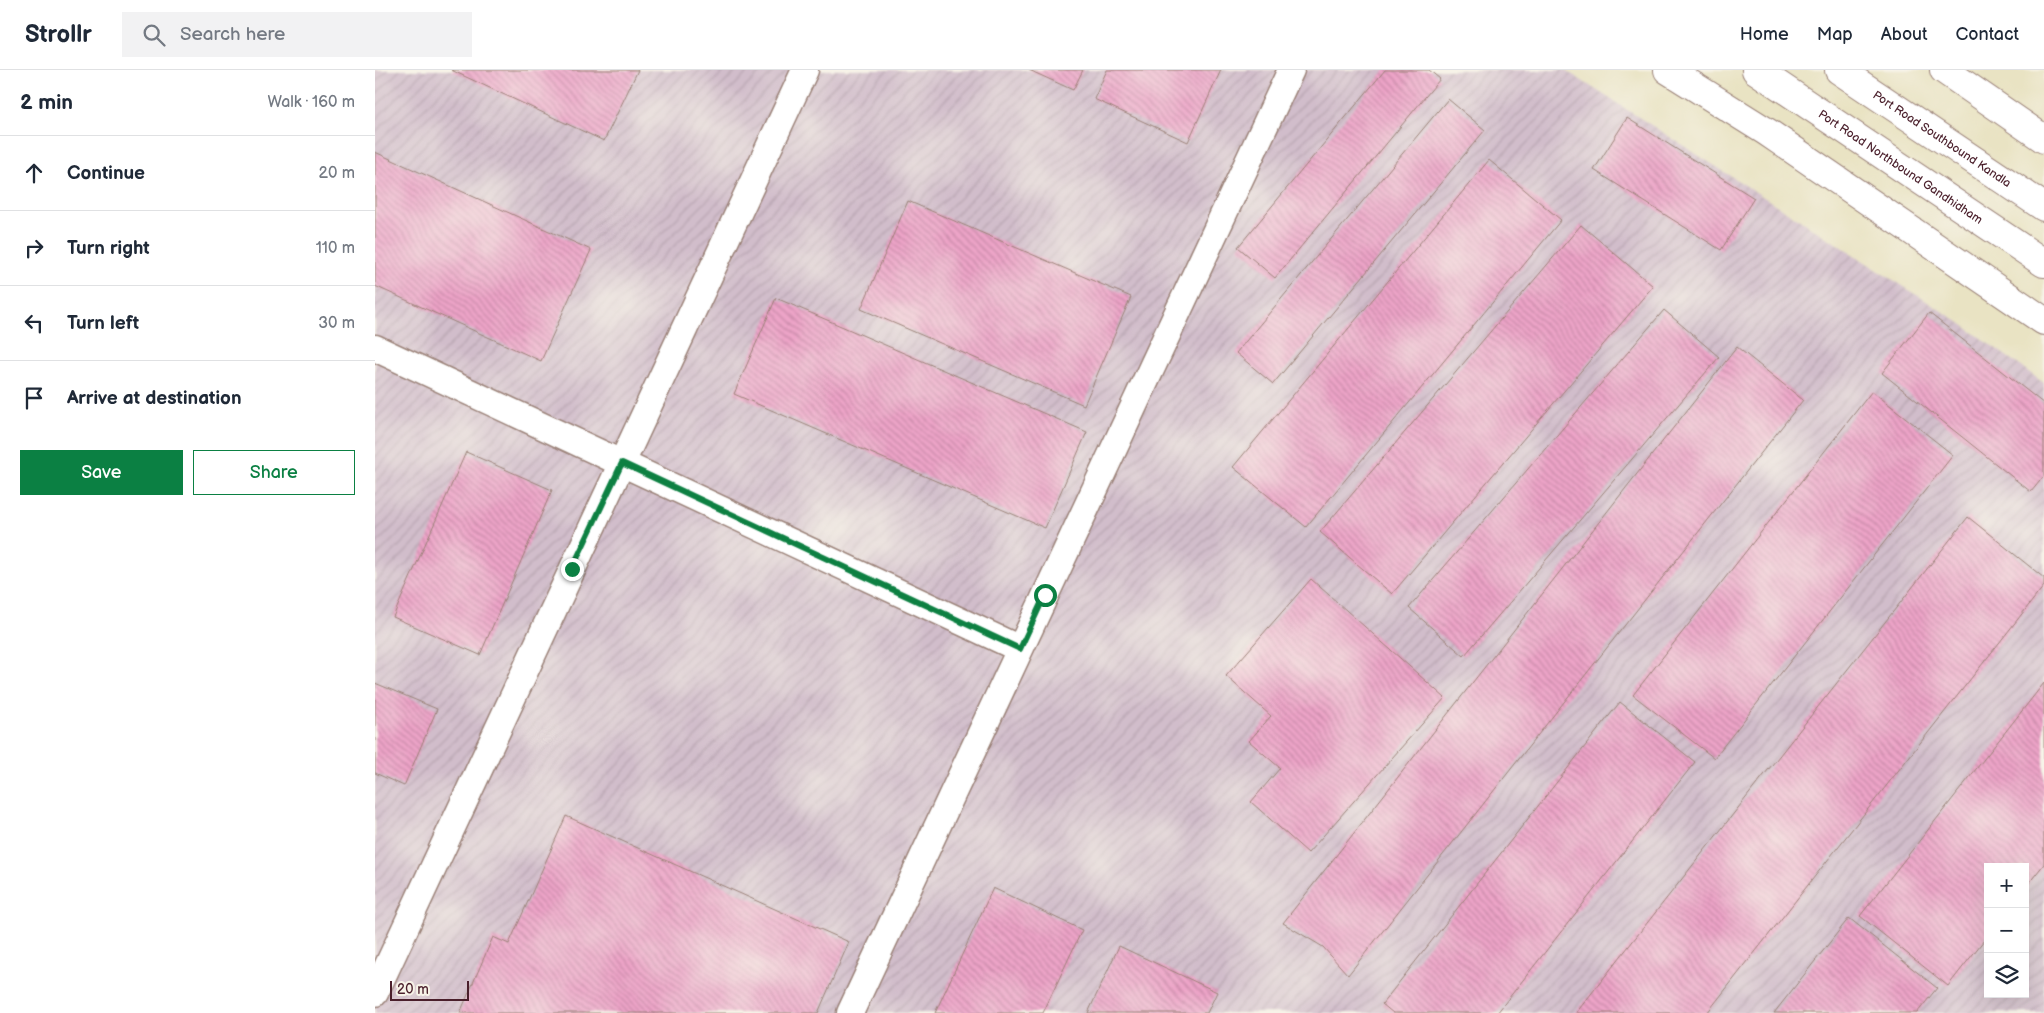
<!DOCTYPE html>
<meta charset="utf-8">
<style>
:root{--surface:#fff;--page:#f2f2f3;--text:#1f2937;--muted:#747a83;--line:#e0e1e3;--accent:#0b8043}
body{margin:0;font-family:"Balsamiq Sans",sans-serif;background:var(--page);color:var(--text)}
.controls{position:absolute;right:15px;bottom:15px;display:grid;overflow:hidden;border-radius:0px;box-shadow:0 5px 20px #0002}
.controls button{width:45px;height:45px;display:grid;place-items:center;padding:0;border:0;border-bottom:1px solid var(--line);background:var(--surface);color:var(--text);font:25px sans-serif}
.scale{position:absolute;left:15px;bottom:12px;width:79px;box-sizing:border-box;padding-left:5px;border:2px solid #4a1f2b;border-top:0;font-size:14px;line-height:18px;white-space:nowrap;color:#4a1f2b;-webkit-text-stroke:4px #f7f3e8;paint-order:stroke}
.stop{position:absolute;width:15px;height:15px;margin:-11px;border:4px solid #0b8043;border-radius:50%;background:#fff}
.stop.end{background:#0b8043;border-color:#fff;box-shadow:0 1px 5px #0008}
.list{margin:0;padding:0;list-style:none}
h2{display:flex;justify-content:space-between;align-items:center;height:65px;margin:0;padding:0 20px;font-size:21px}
h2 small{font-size:16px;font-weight:400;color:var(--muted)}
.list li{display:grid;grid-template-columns:32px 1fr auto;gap:15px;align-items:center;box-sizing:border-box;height:75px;padding:0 20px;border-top:1px solid var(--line)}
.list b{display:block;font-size:19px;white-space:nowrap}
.list em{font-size:16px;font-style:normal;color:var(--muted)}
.actions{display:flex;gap:10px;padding:15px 20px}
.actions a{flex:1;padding:11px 0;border:1px solid var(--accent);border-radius:0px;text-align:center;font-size:18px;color:var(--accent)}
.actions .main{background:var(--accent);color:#fff}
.icon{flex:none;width:28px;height:28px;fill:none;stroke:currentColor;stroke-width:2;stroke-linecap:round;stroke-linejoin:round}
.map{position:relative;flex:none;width:1669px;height:943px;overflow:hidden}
header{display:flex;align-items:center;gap:30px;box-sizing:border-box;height:70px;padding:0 25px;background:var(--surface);border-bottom:1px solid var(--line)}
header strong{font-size:24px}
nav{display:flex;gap:28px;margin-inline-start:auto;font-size:18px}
.search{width:350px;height:45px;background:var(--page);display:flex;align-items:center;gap:12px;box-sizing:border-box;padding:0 18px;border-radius:0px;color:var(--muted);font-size:19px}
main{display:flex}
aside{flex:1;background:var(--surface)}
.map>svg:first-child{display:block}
</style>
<header>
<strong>Strollr</strong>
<div class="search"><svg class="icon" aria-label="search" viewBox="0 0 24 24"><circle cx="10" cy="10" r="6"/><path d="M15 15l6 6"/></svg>Search here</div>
<nav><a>Home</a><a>Map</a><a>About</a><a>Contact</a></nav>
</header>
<main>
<aside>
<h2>2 min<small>Walk · 160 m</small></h2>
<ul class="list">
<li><svg class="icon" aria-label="ahead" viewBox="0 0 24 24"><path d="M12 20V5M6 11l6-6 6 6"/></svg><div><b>Continue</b></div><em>20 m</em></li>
<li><svg class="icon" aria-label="right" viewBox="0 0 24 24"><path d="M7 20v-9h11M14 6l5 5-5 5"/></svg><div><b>Turn right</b></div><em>110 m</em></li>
<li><svg class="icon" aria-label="left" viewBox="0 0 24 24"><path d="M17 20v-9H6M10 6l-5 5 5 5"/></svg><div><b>Turn left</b></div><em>30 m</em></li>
<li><svg class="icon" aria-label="arrive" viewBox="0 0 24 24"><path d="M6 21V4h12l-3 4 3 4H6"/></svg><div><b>Arrive at destination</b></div></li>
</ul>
<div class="actions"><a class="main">Save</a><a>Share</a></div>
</aside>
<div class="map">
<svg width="1669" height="943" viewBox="0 0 1669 943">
<defs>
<pattern id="industrial-furrows" width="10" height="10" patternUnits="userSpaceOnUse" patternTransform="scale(1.25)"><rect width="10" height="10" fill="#d1bdcb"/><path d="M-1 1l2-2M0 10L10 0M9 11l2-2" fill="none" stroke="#b5a2ae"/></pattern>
<pattern id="building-back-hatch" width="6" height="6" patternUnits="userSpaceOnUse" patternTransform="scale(1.25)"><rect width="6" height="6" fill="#eda4c8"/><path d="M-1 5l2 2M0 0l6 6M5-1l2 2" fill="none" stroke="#c285a3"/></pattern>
</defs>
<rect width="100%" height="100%" fill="#f7f3e8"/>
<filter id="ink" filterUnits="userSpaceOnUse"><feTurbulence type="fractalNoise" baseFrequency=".02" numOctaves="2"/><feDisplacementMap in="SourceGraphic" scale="10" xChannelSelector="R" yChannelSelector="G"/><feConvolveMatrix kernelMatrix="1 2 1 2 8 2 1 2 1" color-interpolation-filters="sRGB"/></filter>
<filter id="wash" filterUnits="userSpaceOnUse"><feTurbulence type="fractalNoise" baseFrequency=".0096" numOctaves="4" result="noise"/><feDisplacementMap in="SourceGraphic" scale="20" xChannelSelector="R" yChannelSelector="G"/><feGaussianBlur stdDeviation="1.12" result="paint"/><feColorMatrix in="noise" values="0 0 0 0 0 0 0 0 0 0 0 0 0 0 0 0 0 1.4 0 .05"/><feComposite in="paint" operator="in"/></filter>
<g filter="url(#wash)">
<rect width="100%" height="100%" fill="#e9e3c3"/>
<!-- industrial -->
<path fill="url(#industrial-furrows)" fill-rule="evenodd" d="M 0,0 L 1190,0 L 1581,250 L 1669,313 L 1669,943 L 0,943 ZM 1613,797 L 1650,797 L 1650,924 L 1613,924 Z"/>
<g id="blocks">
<!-- building -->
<path fill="url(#building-back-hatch)" d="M 76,0 L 263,0 L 229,71 Z
M 654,0 L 708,0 L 698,20 Z
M 732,0 L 846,0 L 813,72 L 719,29 Z
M 1010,0 L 1054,0 L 1065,9 L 900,208 L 863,177 Z
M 1073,29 L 1110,60 L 898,314 L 861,283 Z
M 1252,48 L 1379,128 L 1346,180 L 1219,100 Z
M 0,82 L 216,180 L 166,291 L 0,216 Z
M 1114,90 L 1186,150 L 931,457 L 858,397 Z
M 533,131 L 756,227 L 709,335 L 486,239 Z
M 1206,155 L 1278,216 L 1017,524 L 945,462 Z
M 401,228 L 712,362 L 670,458 L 359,324 Z
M 1289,240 L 1344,287 L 1089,586 L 1034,538 Z
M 1554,243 L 1669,334 L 1669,406 L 1656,422 L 1507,303 Z
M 1362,277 L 1428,330 L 973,905 L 948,877 L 908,853 Z
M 1497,321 L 1578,385 L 1339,688 L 1258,625 Z
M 91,382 L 177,420 L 105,585 L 18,547 Z
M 1593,447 L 1669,508 L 1669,516 L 1332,943 L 1201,943 Z
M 936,509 L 1070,628 L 933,783 L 876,732 L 905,698 L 874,671 L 896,646 L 851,606 Z
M 0,613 L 62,639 L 29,716 L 0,703 Z
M 1669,613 L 1669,794 L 1650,818 L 1650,797 L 1613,797 L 1613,865 L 1573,916 L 1485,846 Z
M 1245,632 L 1320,692 L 1122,943 L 1018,943 L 1007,934 Z
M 191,746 L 474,872 L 443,943 L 85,943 L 118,867 L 134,874 Z
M 618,818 L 707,860 L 668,943 L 560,943 Z
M 1474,848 L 1562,918 L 1542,943 L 1399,943 Z
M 744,876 L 842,922 L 832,943 L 713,943 Z"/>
</g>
</g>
<g filter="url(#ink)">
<use href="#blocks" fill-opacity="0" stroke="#9a8177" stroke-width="1"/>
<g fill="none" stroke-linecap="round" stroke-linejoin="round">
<!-- street casing -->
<g stroke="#9a8177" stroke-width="29">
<path id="street" d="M 0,278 L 645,579
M 0,923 L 430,0
M 475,943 L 916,0"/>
</g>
<!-- secondary casing -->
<g stroke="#9a8177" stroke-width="30">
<path id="secondary" d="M 1293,0 L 1392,62 L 1669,251
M 1569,0 L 1669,69"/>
</g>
<!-- highway casing -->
<g stroke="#9a8177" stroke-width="30">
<g id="highway">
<path id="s1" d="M 1381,0 L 1669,193"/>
<path id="s2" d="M 1464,0 L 1669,137"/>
</g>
</g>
<!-- street -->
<use href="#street" stroke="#fff" stroke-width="26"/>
<!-- secondary -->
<use href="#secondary" stroke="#fff" stroke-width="28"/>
<!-- highway -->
<use href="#highway" stroke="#fff" stroke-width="28"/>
</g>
</g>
<g fill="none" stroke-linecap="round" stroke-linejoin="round" filter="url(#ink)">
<!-- route -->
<path stroke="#0b8043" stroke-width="6" d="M 197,499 L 247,393 L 645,579 L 670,525"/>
</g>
<g text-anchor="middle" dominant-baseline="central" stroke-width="4" stroke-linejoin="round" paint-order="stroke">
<!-- street labels -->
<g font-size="12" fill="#4a1f2b" stroke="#f7f3e8">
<text stroke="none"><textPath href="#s2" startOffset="124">Port Road Southbound Kandla</textPath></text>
<text stroke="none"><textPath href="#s1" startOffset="174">Port Road Northbound Gandhidham</textPath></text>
</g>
</g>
</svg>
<div class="controls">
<button>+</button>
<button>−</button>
<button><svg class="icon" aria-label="layers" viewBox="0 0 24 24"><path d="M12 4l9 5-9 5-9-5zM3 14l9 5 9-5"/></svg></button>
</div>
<div class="scale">20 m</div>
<div class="stop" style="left:670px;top:525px"></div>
<div class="stop end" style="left:197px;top:499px"></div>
</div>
</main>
